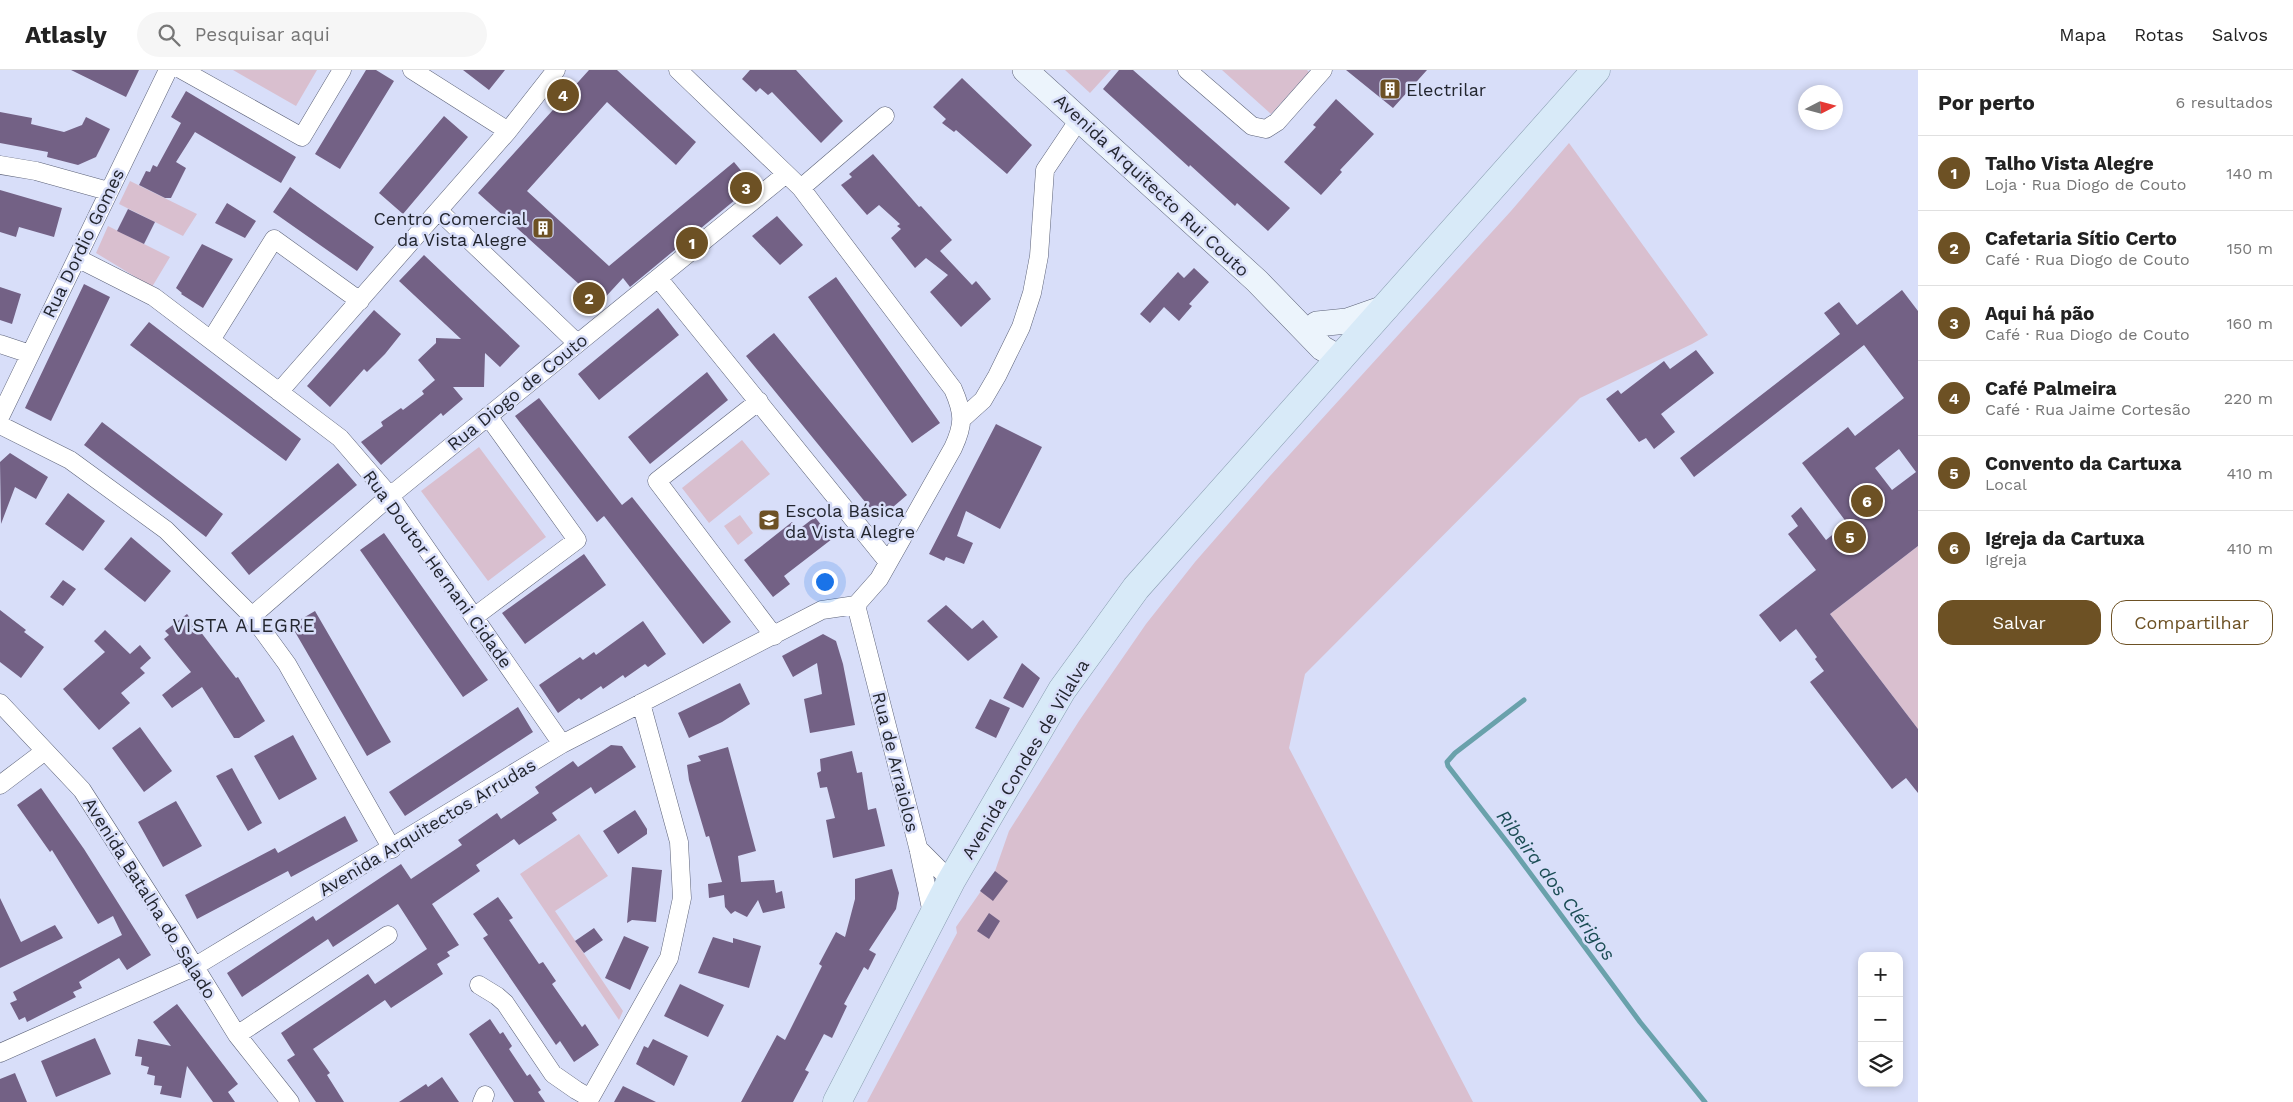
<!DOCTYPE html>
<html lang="pt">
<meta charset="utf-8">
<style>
:root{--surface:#fff;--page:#f6f6f6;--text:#222;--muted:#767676;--line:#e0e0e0;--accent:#6d5124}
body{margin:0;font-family:"Work Sans",sans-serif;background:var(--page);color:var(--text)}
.controls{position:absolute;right:15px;bottom:15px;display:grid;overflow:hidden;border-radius:10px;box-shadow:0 2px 8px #0003}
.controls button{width:45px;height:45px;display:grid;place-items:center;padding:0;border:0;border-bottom:1px solid var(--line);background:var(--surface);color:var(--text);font:25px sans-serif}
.compass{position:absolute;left:1798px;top:15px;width:45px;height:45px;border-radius:50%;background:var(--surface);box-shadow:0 2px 8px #0003;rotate:84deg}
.you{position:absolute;left:824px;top:511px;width:18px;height:18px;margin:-12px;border:4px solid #fff;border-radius:50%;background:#1a73e8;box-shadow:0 0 0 8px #1a73e833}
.badge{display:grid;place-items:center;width:32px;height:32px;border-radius:50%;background:var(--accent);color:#fff;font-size:16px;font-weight:700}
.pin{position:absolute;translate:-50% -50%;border:2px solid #fff;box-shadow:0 1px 5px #0006}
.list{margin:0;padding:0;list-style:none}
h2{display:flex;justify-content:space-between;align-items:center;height:65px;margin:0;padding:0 20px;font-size:21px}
h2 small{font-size:16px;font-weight:400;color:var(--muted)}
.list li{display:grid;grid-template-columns:32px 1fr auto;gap:15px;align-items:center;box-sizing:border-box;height:75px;padding:0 20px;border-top:1px solid var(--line)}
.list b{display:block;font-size:19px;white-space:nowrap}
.list p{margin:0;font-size:16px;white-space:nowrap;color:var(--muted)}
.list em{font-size:16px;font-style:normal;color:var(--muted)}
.actions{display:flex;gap:10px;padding:15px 20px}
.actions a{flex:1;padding:11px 0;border:1px solid var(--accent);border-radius:15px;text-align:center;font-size:18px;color:var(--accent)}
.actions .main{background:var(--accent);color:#fff}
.icon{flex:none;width:28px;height:28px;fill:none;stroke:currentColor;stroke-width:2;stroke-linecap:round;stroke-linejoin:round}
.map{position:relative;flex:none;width:1918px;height:1032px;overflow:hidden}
header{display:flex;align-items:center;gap:30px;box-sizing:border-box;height:70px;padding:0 25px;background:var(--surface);border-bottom:1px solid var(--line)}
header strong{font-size:24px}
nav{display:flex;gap:28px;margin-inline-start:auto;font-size:18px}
.search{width:350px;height:45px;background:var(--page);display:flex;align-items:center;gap:12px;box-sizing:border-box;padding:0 18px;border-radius:28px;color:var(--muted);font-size:19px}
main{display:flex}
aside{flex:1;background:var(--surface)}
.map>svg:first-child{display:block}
</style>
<header>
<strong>Atlasly</strong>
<div class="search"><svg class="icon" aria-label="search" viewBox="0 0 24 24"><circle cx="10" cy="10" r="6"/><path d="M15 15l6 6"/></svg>Pesquisar aqui</div>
<nav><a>Mapa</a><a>Rotas</a><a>Salvos</a></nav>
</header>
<main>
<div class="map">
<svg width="1918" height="1032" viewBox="0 0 1918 1032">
<rect width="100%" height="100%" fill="#d8def9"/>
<!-- green -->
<path fill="#d9bfcf" d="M 233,0 L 317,0 L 296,36 Z
M 1065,0 L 1111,0 L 1090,23 Z
M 1222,0 L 1307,0 L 1309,2 L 1271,44 Z
M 1569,73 L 1708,265 L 1692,274 L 1580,328 L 1305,604 L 1289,678 L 1473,1032 L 867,1032 L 957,863 L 956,857 L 995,801 L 1009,761 L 1079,651 L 1146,554 L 1195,492 L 1270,406 L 1511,141 Z
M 130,111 L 197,144 L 183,166 L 119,134 Z
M 108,156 L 170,187 L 152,217 L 96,183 Z
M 742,370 L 770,404 L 709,453 L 682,418 Z
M 479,377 L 546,467 L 488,511 L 421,421 Z
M 740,445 L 753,463 L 738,475 L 724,456 Z
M 1918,476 L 1918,659 L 1830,544 Z
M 579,764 L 608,806 L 555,841 L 623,941 L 619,950 L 520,804 Z"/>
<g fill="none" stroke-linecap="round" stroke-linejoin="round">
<!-- stream -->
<path stroke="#69a1ab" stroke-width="5" d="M 1524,630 L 1455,683 L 1447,692 L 1448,696 L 1513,780 L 1640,952 L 1705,1032"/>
</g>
<!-- building -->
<path fill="#736185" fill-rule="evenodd" d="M 71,0 L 139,0 L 126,27 Z
M 366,0 L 376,0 L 394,11 L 340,99 L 315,84 Z
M 463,0 L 505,0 L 489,20 Z
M 589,0 L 617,0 L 696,72 L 676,95 L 607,32 L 527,121 L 609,196 L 734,92 L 753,115 L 630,217 L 623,208 L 600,233 L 478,123 Z
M 750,0 L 796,0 L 843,51 L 821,73 L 772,22 L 768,25 L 760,18 L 756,22 L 742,9 Z
M 1119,0 L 1133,0 L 1290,138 L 1268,161 L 1237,133 L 1235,136 L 1190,95 L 1189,97 L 1103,19 Z
M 1346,0 L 1427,0 L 1393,38 Z
M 962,8 L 1032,75 L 1007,104 L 956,60 L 954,62 L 942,53 L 946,49 L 933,37 Z
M 186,21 L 296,87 L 281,113 L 195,62 L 176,92 L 186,98 L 171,128 L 165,128 L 139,115 L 146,101 L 150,102 L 153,95 L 157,97 L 181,53 L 171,47 Z
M 1336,29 L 1374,64 L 1340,100 L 1342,102 L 1321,125 L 1284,92 L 1316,57 L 1313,55 Z
M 0,42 L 32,48 L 31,54 L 64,62 L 82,55 L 86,47 L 110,59 L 96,87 L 78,95 L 47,87 L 48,82 L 0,73 Z
M 444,46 L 468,67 L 403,144 L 379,123 Z
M 873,84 L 919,137 L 921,136 L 952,170 L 940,181 L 972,215 L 976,211 L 991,229 L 961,257 L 930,222 L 948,205 L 926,188 L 915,198 L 891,168 L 901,159 L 897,156 L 900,154 L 879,135 L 867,145 L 841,115 L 852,107 L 849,104 Z
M 290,117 L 374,177 L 357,201 L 273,142 Z
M 0,120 L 62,138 L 54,167 L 19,157 L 16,167 L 0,162 Z
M 227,133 L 256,151 L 245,168 L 215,153 Z
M 128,139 L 155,152 L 144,174 L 117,161 Z
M 777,146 L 803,175 L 780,195 L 752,166 Z
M 202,174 L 233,189 L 203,238 L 181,224 L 182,223 L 176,218 Z
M 424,185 L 520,276 L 500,297 L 485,283 L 484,317 L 453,317 L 463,329 L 443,346 L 441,343 L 381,395 L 361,372 L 383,356 L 381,352 L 401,338 L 403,340 L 424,324 L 422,321 L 435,310 L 418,290 L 436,273 L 436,268 L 461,269 L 399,211 Z
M 1194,198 L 1209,212 L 1189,234 L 1192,236 L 1179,251 L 1164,237 L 1150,253 L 1140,244 L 1178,202 L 1184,208 Z
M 836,207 L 940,353 L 912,373 L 808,227 Z
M 84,214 L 110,227 L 51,351 L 25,338 Z
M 0,217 L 21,224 L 12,254 L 0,250 Z
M 1902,220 L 1918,241 L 1918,476 L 1830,544 L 1918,659 L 1918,723 L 1906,708 L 1892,719 L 1810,612 L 1824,601 L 1815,589 L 1817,587 L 1796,559 L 1780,572 L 1759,545 L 1816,500 L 1788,464 L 1798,456 L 1791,446 L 1801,437 L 1826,470 L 1847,453 L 1802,393 L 1848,357 L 1855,366 L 1904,328 L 1864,275 L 1694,407 L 1680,388 L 1840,264 L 1824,243 L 1839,232 L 1857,255 ZM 1899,379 L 1916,402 L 1892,420 L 1875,398 Z
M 658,238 L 679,265 L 599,330 L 578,304 Z
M 374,240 L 401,264 L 385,284 L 367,302 L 364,299 L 330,337 L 307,316 Z
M 149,252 L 301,369 L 286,391 L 130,275 Z
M 774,263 L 907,425 L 879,449 L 746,286 Z
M 1696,280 L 1714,303 L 1661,344 L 1675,362 L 1654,379 L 1646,368 L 1639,372 L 1606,329 L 1618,320 L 1621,324 L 1664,291 L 1670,299 Z
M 707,302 L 728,330 L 650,394 L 628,367 Z
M 539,328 L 622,435 L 632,427 L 731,552 L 703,574 L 604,446 L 597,452 L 515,346 Z
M 102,352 L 223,444 L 206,467 L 84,375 Z
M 996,354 L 1042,377 L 1000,459 L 966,441 L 957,466 L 973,473 L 964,494 L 946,487 L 944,491 L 929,484 Z
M 10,383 L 48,407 L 36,429 L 15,417 L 1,454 L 0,392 Z
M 338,393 L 357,415 L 249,505 L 231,483 Z
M 68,423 L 105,451 L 83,481 L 45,454 Z
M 815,447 L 832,469 L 784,506 L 790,514 L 773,527 L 744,490 L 792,452 L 798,460 Z
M 384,463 L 488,610 L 463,627 L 360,480 Z
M 131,467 L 171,501 L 145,532 L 104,499 Z
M 584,484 L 606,515 L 525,574 L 502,543 Z
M 63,510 L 76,519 L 63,536 L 50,527 Z
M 946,535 L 972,559 L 983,550 L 998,567 L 968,591 L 927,551 Z
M 0,540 L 26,560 L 24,562 L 44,577 L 21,608 L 0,592 Z
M 315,541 L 391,672 L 367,686 L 291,555 Z
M 187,544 L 236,608 L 238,607 L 265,651 L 239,668 L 234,668 L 202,617 L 172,638 L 162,625 L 191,602 L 164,569 L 169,565 L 165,561 Z
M 643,551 L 666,584 L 648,597 L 645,594 L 625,608 L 623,605 L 603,619 L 601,616 L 581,630 L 579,628 L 558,643 L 539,615 L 580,587 L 583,590 L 594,582 L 596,585 Z
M 105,560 L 130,584 L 140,575 L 151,588 L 140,598 L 145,603 L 121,623 L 130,633 L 99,660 L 63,619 L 105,582 L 94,571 Z
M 823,564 L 836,571 L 843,594 L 855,655 L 810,663 L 804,629 L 822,624 L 817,593 L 793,607 L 782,586 Z
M 1022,593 L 1040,608 L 1023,638 L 1003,628 Z
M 740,613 L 750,634 L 722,652 L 689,668 L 678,643 Z
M 990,629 L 1010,638 L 996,668 L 975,658 Z
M 518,637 L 533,662 L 405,746 L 389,722 Z
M 140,657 L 172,701 L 144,722 L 112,678 Z
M 293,665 L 317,709 L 279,730 L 254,686 Z
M 611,675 L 622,676 L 636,697 L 595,724 L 591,717 L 552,743 L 557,750 L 519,775 L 514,769 L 476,795 L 480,801 L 432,834 L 459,875 L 447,882 L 450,886 L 437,894 L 443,904 L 391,938 L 385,930 L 313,979 L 330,1003 L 327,1005 L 344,1032 L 316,1032 L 287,990 L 295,985 L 281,963 L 368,904 L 375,914 L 427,879 L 398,834 L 333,877 L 328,869 L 242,927 L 227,903 L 313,846 L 316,851 L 401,794 L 411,809 L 462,775 L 458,770 L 497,743 L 501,749 L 539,723 L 535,717 L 573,691 L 578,697 Z
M 728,677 L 756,781 L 738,786 L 741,812 L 774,810 L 776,823 L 782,821 L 785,838 L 763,843 L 758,830 L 747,847 L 735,841 L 731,844 L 725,837 L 724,825 L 709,828 L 708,814 L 722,812 L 709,766 L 706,767 L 689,710 L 687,695 L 701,691 L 698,686 Z
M 852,681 L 857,703 L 862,702 L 868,740 L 876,738 L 885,776 L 833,788 L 826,750 L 835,748 L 827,717 L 820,718 L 817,703 L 821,701 L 820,689 Z
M 232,698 L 262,753 L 248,761 L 216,706 Z
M 41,718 L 84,779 L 151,885 L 127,900 L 119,888 L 79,912 L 82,918 L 73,922 L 76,927 L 27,952 L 25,947 L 19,950 L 10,933 L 17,930 L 13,922 L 122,865 L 113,846 L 98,854 L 52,780 L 50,782 L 17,735 Z
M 176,731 L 202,776 L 163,797 L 138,752 Z
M 635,740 L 647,759 L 647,764 L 618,784 L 603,761 Z
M 345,746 L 358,771 L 291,807 L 288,801 L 197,849 L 185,825 L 275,778 L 278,783 Z
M 632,797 L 662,800 L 656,852 L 632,850 L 627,853 Z
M 892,799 L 899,823 L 896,839 L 869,880 L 876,884 L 868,900 L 864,897 L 844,934 L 847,936 L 832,968 L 824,964 L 805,1000 L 809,1002 L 793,1032 L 741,1032 L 777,965 L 785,970 L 822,896 L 819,894 L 836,862 L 845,867 L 855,829 L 855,809 Z
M 995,801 L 1008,811 L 993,831 L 980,821 Z
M 498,827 L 513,848 L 509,850 L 539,894 L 543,892 L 556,911 L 552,914 L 582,957 L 585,954 L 599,975 L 574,992 L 560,971 L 556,975 L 483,868 L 488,865 L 473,844 Z
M 0,828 L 21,872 L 55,855 L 63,868 L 0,898 Z
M 989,843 L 1000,851 L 989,869 L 977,861 Z
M 594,858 L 603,870 L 584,883 L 575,871 Z
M 624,866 L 649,877 L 630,920 L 605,908 Z
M 713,867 L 733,873 L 733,868 L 761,876 L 749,918 L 698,903 Z
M 680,914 L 724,935 L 708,967 L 664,946 Z
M 177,934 L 238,1014 L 228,1022 L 235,1032 L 213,1032 L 187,996 L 181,1028 L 160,1024 L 162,1016 L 154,1015 L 155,1006 L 147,1004 L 149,997 L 141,995 L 142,987 L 135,986 L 138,969 L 171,976 L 153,952 Z
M 490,949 L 500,964 L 503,962 L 512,976 L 509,979 L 527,1006 L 530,1004 L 541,1020 L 538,1022 L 545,1032 L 514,1032 L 469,964 Z
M 95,968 L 111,1004 L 56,1027 L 41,991 Z
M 653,969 L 688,986 L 674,1016 L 636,994 L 644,976 L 648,978 Z
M 15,1003 L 27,1032 L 0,1032 L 0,1009 Z
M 442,1007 L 459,1032 L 399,1032 L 426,1014 L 428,1017 Z
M 623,1016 L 656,1032 L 614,1032 Z"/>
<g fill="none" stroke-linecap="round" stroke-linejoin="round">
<!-- street casing -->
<g stroke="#5c6278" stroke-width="19">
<path id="street" d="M 182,0 L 302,67 L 342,0
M 412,0 L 508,61
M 678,0 L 801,118 L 953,319 C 964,344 964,354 953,378 L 879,509 L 856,535
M 1187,0 L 1252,56 L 1266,59 L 1277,52 L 1323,0
M 0,95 L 36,101 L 108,121
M 801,118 L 885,46
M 439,141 L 577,273
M 77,188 L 154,227 L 340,368 L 390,426 L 562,674
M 658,208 L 888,492
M 211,270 L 274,169 L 360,231
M 0,274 L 30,284
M 279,322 L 508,61 L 556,0
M 759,331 L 657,411 L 774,566
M 0,347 L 168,0
M 963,348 L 983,330 L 997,306 L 1021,257 L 1032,223 L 1039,186 L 1045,100 L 1080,48
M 0,355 L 70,390 L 166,460 L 252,546 L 287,594 L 392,779
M 856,535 L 918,777 L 933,848
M 252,546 L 390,426 L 786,104
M 474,547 L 577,470 L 488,346
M 0,633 L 82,720 L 172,860 L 237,965 L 290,1032
M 0,715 L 45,681
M 918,778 L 951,811
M 479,915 L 497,926 L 505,933 L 553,1004 L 576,1020 L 590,1028
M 237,965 L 388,865
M 0,983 L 194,897 L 562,674 L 822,540 L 856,535
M 482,1032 L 485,1025
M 588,1032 L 669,888 L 682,828 L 679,772 L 641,633"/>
</g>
<!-- secondary casing -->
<g stroke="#5c6278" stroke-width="26">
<path id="secondary" d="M 1025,0 L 1257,211 L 1322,278 L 1341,289
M 1317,254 L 1347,251 L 1387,237"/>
</g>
<!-- primary casing -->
<g stroke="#889caf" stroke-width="29">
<path id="primary" d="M 837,1032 L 951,811 L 994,737 L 1062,620 L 1136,518 L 1596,0"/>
</g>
<!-- street -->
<use href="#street" stroke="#fff" stroke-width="18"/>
<!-- secondary -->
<use href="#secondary" stroke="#ecf4fc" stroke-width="25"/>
<!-- primary -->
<use href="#primary" stroke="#d8eaf8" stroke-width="28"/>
</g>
<!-- icons -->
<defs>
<g id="building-square" transform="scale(1.125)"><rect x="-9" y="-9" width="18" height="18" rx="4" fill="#6d5124" stroke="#d8def9"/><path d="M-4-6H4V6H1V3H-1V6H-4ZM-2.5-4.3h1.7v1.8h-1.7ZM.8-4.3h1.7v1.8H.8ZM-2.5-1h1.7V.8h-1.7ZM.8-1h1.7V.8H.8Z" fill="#fff"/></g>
<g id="school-square" transform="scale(1.125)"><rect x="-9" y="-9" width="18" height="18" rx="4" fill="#6d5124" stroke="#d8def9"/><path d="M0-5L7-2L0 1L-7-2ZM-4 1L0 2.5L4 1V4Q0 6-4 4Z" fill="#fff"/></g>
</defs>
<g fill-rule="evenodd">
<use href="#building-square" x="1390" y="19"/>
<use href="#building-square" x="543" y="158"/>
<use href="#school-square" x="769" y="450"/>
</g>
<g text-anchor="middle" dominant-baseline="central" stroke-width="5" stroke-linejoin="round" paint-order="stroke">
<!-- poi labels -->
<g font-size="18" fill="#23262f" stroke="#d8def9" text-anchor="start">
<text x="1406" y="19">Electrilar</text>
<text x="527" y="148" text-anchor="end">Centro Comercial<tspan x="527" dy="21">da Vista Alegre</tspan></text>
<text x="785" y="440">Escola Básica<tspan x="785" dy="21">da Vista Alegre</tspan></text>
</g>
<!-- street labels -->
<g font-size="18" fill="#23262f" stroke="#d8def9">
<text transform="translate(1152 115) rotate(43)">Avenida Arquitecto Rui Couto</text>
<text transform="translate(83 173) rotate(-64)">Rua Dordio Gomes</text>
<text transform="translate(517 322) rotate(-39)">Rua Diogo de Couto</text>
<text transform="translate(438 499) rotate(54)">Rua Doutor Hernani Cidade</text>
<text transform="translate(1025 689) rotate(-59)">Avenida Condes de Vilalva</text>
<text transform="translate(896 692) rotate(76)">Rua de Arraiolos</text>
<text transform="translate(427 757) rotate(-31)">Avenida Arquitectos Arrudas</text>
<text transform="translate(150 828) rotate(58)">Avenida Batalha do Salado</text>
</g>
<!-- neighbourhood labels -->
<g font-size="19" letter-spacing="1" fill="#23262f" stroke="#d8def9">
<text x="244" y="555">VISTA ALEGRE</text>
</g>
<!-- water labels -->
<g font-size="19" font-style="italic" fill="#1b4d55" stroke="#d8def9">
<text transform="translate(1556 815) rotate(53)">Ribeira dos Clérigos</text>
</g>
</g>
</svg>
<div class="controls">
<button>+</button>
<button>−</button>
<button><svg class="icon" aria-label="layers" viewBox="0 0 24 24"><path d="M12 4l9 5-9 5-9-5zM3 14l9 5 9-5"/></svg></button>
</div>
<svg class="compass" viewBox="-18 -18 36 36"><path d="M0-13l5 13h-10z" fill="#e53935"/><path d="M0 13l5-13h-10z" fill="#767676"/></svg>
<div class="you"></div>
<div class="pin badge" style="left:692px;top:173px">1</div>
<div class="pin badge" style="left:589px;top:228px">2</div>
<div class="pin badge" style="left:746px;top:118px">3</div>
<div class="pin badge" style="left:563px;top:25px">4</div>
<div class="pin badge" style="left:1850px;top:467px">5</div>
<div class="pin badge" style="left:1867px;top:431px">6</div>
</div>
<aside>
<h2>Por perto<small>6 resultados</small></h2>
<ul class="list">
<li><span class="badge">1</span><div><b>Talho Vista Alegre</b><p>Loja · Rua Diogo de Couto</p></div><em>140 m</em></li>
<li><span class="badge">2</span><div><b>Cafetaria Sítio Certo</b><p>Café · Rua Diogo de Couto</p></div><em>150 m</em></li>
<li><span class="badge">3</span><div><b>Aqui há pão</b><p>Café · Rua Diogo de Couto</p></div><em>160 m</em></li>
<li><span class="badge">4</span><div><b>Café Palmeira</b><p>Café · Rua Jaime Cortesão</p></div><em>220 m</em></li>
<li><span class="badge">5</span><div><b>Convento da Cartuxa</b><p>Local</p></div><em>410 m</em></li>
<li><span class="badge">6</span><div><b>Igreja da Cartuxa</b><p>Igreja</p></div><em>410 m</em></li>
</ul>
<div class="actions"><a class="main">Salvar</a><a>Compartilhar</a></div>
</aside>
</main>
